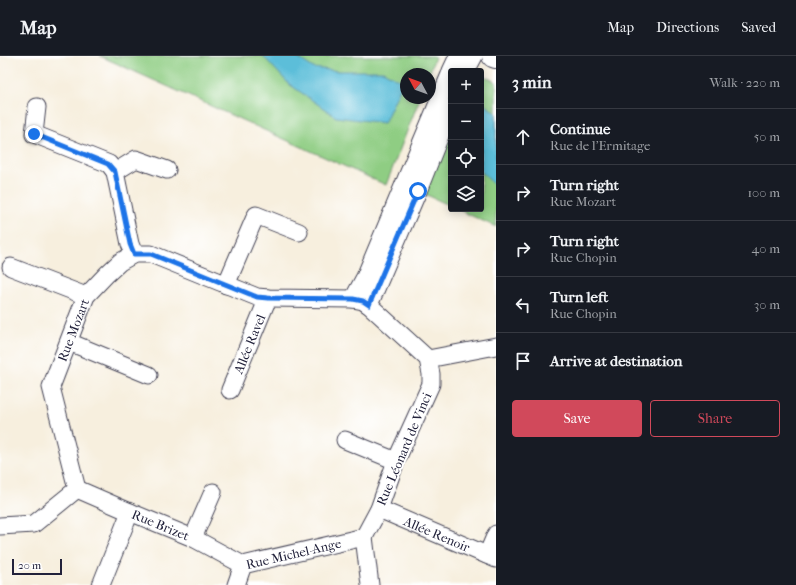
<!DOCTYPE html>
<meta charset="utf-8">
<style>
:root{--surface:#171b24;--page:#242831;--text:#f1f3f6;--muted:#9ea1a6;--line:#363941;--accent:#d1495b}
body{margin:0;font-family:"IM FELL French Canon",serif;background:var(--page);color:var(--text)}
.controls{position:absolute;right:12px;top:12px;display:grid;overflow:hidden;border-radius:4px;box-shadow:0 2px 10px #0003}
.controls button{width:36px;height:36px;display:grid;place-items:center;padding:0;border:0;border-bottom:1px solid var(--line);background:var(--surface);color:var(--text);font:20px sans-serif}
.compass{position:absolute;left:400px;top:12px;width:36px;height:36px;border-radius:50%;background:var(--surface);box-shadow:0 2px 10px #0003;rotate:311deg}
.scale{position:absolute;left:12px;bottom:10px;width:50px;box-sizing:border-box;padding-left:4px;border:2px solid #22223b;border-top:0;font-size:11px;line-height:14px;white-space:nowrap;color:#22223b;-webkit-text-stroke:3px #fff;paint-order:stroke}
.stop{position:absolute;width:12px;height:12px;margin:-9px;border:3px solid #1a73e8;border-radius:50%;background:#fff}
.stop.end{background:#1a73e8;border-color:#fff;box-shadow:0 1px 4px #0008}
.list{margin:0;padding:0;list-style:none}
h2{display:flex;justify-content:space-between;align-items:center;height:52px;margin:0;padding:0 16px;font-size:17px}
h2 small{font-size:13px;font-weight:400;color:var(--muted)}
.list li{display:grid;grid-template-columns:26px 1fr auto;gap:12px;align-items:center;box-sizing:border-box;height:56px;padding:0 16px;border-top:1px solid var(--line)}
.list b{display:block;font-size:15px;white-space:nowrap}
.list p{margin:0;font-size:13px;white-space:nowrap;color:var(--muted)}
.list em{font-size:13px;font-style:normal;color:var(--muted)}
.actions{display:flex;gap:8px;padding:12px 16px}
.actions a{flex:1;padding:9px 0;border:1px solid var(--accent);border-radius:4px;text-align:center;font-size:14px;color:var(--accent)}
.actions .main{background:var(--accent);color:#fff}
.icon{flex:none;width:22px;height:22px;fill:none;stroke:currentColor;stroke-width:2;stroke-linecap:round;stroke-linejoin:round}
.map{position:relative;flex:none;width:496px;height:529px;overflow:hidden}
header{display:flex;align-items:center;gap:24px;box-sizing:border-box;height:56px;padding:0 20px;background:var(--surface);border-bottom:1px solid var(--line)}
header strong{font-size:19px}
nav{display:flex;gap:22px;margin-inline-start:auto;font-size:14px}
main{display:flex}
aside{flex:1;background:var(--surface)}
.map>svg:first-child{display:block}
</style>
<header>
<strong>Map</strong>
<nav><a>Map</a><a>Directions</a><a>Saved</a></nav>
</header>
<main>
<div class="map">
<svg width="496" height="529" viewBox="0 0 496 529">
<rect width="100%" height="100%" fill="#fff"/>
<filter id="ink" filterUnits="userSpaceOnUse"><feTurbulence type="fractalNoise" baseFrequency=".025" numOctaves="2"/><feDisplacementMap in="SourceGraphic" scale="8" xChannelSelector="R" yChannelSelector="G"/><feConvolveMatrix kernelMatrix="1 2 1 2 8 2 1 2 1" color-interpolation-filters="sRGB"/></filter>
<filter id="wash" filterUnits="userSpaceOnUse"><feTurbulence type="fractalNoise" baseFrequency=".012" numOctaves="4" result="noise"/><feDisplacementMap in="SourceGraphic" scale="16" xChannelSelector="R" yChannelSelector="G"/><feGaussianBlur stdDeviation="0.9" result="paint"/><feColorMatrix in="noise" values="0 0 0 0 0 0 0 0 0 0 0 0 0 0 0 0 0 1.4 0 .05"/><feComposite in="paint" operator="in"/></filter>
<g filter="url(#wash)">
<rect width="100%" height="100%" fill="#f7efde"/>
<!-- green -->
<path fill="#8fcd83" stroke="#58785f" d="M 100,0 L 433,0 L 435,1 L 429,18 L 406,18 L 406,42 L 420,42 L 386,129 Z
M 484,20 L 496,26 L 496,171 L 457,153 L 481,153 L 481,22 Z
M 451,63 L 451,150 L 418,135 Z"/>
<!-- water -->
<path fill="#5bbed9" stroke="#3e708a" d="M 263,0 L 295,0 L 313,12 L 339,15 L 383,15 L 403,26 L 384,67 L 336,61 L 289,28 Z
M 483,47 L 496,57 L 496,131 L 481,115 L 481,51 Z"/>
</g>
<g filter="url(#ink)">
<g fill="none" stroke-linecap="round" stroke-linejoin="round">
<!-- minor casing -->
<g stroke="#424153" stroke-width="19">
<g id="minor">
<path d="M 451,15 L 458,0"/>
<path d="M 466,15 L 474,0"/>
<path d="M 37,51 L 34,78 L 109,108 L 115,116 L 130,188 L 134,198"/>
<path d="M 115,116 L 136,103 L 167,114"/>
<path d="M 11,211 L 86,240"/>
<path d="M 226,229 L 256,159 L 299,176"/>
<path d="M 353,243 L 365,221 L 451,16"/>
<path d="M 369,249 L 418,135 L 451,52"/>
<path d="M 69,286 L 149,319"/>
<path d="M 428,303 L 496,290"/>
<path id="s1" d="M 230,334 L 268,242"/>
<path d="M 345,384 L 396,405"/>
<path id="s2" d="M 77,433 L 130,456 L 193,482 L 243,509"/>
<path id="s3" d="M 379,453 L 496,503"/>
<path id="s4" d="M 0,470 L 34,468 L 77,433 L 51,331 L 86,240 L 107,218 L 120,206 L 134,198 L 151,198 L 257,241 L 268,242 L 353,243 L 363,245 L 369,249 L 428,303 L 431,318 L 431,328 L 396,405 L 379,453 L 364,481 L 370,529"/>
<path d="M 193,482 L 213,436"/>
<path d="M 487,499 L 496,478"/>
<path d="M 101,529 L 130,456"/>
<path id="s5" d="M 236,529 L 243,509 L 364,481"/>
</g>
</g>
<!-- major casing -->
<g stroke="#424153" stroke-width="24">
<path id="major" d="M 493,0 L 496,1"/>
</g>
<!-- minor -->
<use href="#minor" stroke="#fff" stroke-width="17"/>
<!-- major -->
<use href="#major" stroke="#fff" stroke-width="22"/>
</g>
</g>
<g fill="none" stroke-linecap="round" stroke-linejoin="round" filter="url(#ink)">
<!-- route -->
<path stroke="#1a73e8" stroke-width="5" d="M 34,78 L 108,108 L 115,116 L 130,188 L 134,198 L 151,198 L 257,241 L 268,242 L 353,243 L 363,245 L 369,249 L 418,135"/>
</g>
<g text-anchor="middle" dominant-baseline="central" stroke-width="4" stroke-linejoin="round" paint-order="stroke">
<!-- street labels -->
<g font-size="13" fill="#22223b" stroke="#fff">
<text stroke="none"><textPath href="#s4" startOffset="256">Rue Mozart</textPath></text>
<text stroke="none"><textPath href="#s1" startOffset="50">Allée Ravel</textPath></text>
<text transform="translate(404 393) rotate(-67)">Rue Léonard de Vinci</text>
<text stroke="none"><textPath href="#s2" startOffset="91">Rue Brizet</textPath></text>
<text stroke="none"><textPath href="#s3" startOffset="63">Allée Renoir</textPath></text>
<text stroke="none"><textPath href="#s5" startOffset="73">Rue Michel-Ange</textPath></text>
</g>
</g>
</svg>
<div class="controls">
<button>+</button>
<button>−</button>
<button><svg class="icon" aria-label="locate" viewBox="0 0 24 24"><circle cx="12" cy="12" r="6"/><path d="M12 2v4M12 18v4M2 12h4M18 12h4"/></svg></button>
<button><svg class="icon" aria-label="layers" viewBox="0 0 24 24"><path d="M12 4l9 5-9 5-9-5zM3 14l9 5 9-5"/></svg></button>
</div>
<svg class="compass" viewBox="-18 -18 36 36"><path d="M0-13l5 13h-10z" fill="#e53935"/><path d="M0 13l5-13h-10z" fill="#9ea1a6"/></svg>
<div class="scale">20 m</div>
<div class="stop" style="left:418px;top:135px"></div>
<div class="stop end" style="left:34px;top:78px"></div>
</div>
<aside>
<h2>3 min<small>Walk · 220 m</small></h2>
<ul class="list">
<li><svg class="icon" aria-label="ahead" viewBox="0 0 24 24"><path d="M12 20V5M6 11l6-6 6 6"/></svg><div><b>Continue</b><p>Rue de l'Ermitage</p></div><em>50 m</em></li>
<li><svg class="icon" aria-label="right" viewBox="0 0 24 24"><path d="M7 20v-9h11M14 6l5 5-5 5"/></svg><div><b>Turn right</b><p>Rue Mozart</p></div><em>100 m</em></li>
<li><svg class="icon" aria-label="right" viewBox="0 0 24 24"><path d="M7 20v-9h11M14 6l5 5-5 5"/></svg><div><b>Turn right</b><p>Rue Chopin</p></div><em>40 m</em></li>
<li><svg class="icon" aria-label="left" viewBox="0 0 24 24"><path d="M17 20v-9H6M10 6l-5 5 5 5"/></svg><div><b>Turn left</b><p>Rue Chopin</p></div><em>30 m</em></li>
<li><svg class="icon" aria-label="arrive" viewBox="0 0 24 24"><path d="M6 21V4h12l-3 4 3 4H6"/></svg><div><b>Arrive at destination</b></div></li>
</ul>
<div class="actions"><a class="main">Save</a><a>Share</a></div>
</aside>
</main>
